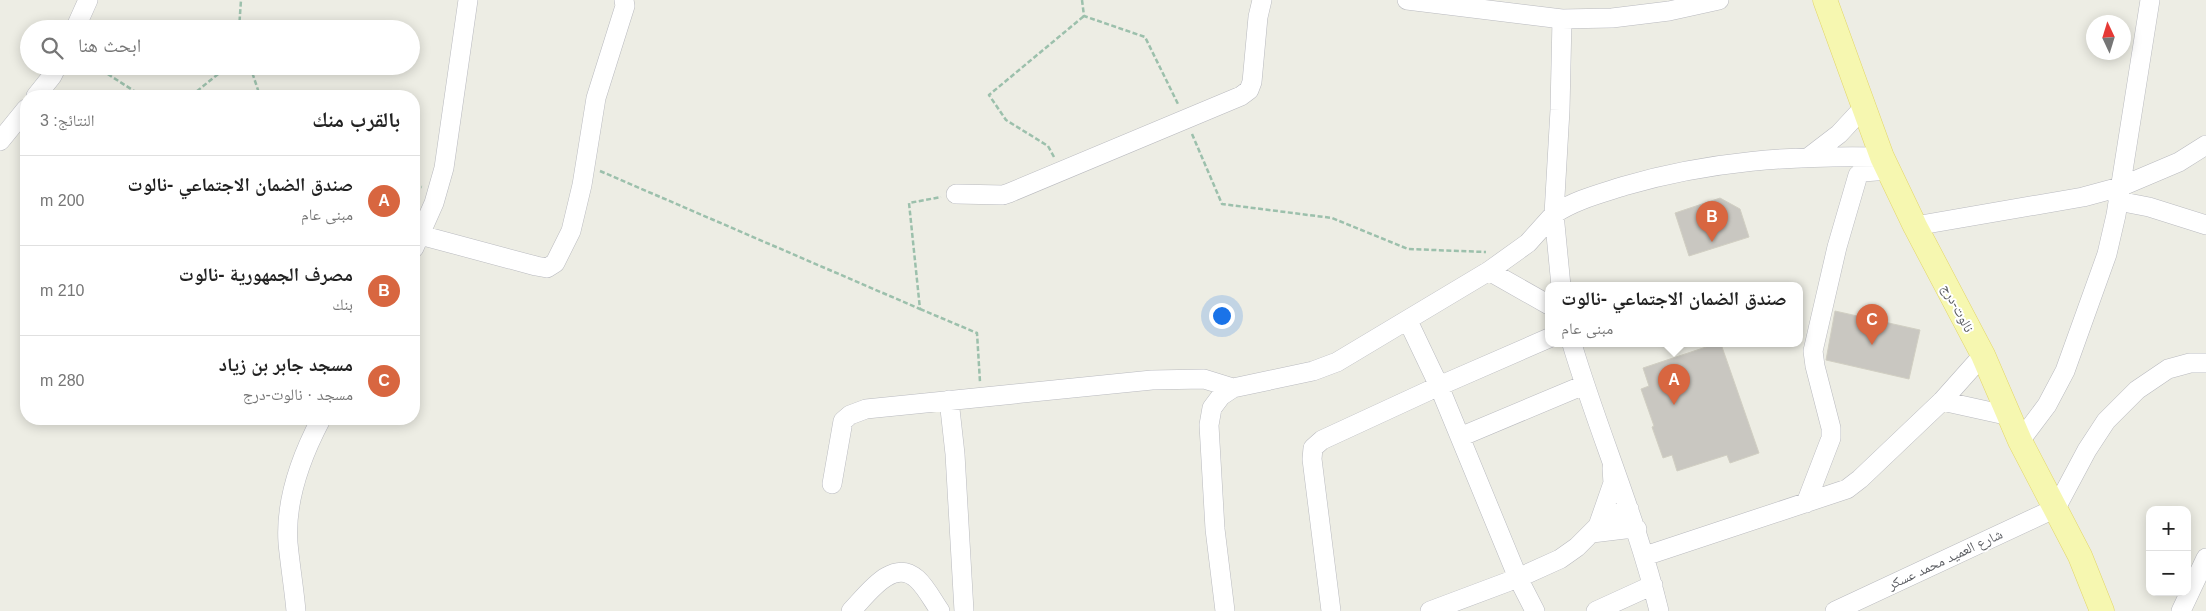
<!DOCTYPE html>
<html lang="ar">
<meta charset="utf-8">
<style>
:root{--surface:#fff;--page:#f6f6f6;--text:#222;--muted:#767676;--line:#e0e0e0;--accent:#d86640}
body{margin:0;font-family:Arial,"Noto Naskh Arabic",sans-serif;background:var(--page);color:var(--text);direction:rtl}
.controls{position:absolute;right:15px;bottom:15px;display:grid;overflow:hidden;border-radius:10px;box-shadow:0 2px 12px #0003}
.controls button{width:45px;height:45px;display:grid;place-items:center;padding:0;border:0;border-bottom:1px solid var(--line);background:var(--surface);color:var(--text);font:25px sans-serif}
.compass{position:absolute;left:2086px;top:15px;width:45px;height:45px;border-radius:50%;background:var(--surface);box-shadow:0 2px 12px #0003;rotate:356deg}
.you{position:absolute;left:1221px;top:315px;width:18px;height:18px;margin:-12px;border:4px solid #fff;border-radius:50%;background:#1a73e8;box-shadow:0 0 0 8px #1a73e833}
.badge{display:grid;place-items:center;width:32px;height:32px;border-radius:50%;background:var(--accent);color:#fff;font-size:16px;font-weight:700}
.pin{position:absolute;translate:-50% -41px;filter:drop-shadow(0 1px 2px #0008)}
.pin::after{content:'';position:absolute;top:26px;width:18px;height:15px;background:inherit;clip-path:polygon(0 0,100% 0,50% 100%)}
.popup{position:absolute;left:1545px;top:282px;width:258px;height:65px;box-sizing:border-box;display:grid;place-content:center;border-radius:10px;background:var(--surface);filter:drop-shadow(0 1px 4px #0005);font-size:16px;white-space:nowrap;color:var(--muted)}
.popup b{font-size:19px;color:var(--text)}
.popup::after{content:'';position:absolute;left:50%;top:100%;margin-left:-10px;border:10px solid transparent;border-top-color:var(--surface)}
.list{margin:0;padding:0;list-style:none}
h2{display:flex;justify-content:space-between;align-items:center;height:65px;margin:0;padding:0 20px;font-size:21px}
h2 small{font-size:16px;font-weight:400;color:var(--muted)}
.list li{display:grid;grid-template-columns:32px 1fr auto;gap:15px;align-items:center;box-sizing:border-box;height:90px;padding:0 20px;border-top:1px solid var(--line)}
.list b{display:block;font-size:19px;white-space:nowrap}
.list p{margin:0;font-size:16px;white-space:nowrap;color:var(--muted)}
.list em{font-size:16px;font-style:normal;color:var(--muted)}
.icon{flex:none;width:28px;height:28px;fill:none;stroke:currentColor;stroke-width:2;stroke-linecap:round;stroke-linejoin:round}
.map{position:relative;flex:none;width:2206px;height:611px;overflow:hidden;direction:ltr}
.search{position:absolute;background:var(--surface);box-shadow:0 2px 12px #0003;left:20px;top:20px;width:400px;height:55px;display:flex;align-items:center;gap:12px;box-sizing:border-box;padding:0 18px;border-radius:28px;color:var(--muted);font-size:19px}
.panel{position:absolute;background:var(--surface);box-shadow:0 2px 12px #0003;left:20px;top:90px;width:400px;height:335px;border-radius:20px;direction:rtl}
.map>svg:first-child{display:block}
</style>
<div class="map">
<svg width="2206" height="611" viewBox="0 0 2206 611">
<rect width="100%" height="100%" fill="#edede4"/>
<!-- building -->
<path fill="#c9c7c1" stroke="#d1cfc3" d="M 1720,198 L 1740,209 L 1749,237 L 1689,256 L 1675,213 Z
M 1835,311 L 1920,330 L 1909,379 L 1826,360 Z
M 1715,344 L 1721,344 L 1759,453 L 1730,463 L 1727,455 L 1677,471 L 1672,455 L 1663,458 L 1652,427 L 1654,426 L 1641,389 L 1649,386 L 1643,368 Z"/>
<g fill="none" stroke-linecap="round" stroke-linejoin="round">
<!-- minor casing -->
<g stroke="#b9babf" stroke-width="20">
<path id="minor" d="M 1407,0 L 1562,19 L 1612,18 L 1669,11 L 1719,0
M 75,29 L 88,0
M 36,96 L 52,76 L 57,66
M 0,141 L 26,109
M 1809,157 L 1839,134 L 1864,107
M 956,194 L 1003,195 L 1009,193 L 1241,96 L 1249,90 L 1252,82 L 1258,17 L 1262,0
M 2118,201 L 2149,207 L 2206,225
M 1915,226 L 2083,197 L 2120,187 L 2179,162 L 2206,145
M 420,235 L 536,266 L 547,268 L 555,263 L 571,231 L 582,185 L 596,98 L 625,6 L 624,0
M 414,248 L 434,203 L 444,168 L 468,0
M 1489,271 L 1549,305
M 1561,286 L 1554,214 C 1575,200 1599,194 1624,186 C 1709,161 1794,155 1882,157
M 1408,321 L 1439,386 L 1518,578 L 1535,611
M 1572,344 C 1599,434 1637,520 1659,611
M 949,400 L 955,454 L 964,611
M 1942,401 L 2010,416
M 1460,437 L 1584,385
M 2020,441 L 2047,405 L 2065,371 L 2107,254 L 2116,215 L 2150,0
M 832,484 L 843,421 L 850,415 L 866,409 L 1152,380 L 1204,379 L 1233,388
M 1806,503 L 1831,438 L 1831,428 L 1815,366 L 1813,351 L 1837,247 L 1858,175 L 1863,172 L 1889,170
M 1598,526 L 1613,483 L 1612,468
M 1592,533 L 1625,529 L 1637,529
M 1645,556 L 1847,489 L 1860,479 L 1942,401 L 1983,355
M 296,611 C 294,588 290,565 288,543 C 285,501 302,455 321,419
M 851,611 C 867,595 892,557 917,579 C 926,587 933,601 940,611
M 1225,611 L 1215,529 L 1209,425 L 1212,408 L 1221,396 L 1233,388 L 1313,371 L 1337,362 L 1489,271 L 1528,243 L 1554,214 L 1560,110 L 1562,19
M 1331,611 L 1312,459 L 1313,448 L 1322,440 L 1439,386 L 1549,338
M 1430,611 L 1518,578 L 1560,559 L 1577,547 L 1605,519 L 1629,509
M 1596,611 L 1653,585
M 1835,611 L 2056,508 L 2087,450 L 2106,421 L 2137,390 L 2168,369 L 2190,363 L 2206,363
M 2181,611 L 2206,558"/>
</g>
<!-- major casing -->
<g stroke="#e3d668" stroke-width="25">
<path id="major" d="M 1825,0 L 1882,157 L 1915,226 L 1983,355 L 2020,441 L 2080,556 L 2102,611"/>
</g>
<!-- path -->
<path stroke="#9cc0ac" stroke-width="2.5" stroke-dasharray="5 2.5" stroke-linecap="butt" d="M 1082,0 L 1084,16 L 1145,37 L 1178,104
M 239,29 L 241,0
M 95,66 L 142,96
M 250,66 L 260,96
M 191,96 L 228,66
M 1192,134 L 1222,204 L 1332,218 L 1408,249 L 1486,252
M 1054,157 L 1048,146 L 1006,120 L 989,95 L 1084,16
M 600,171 L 920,309 L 909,203 L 941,197
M 414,186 L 422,187
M 920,309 L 977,333 L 980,382"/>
<!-- minor -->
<use href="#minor" stroke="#fff" stroke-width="19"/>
<!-- major -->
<use href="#major" stroke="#f6f7b0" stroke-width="24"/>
</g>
<g text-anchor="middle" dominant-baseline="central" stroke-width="4" stroke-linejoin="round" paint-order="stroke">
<!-- street labels -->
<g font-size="14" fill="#5c5e63" stroke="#fff">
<text transform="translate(1958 308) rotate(62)">نالوت-درج</text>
<text transform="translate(1945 559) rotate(-25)">شارع العميد محمد عسكر</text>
</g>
</g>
</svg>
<div class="controls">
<button>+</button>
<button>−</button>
</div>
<svg class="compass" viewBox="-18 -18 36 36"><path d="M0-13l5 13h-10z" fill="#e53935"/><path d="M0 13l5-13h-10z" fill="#767676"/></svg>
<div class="you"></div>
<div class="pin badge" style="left:1674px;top:405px">A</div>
<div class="popup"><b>صندق الضمان الاجتماعي -نالوت</b>مبنى عام</div>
<div class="pin badge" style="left:1712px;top:242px">B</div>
<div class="pin badge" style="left:1872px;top:345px">C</div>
<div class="search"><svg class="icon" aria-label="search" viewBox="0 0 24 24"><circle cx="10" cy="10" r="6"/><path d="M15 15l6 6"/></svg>ابحث هنا</div>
<section class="panel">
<h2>بالقرب منك<small>النتائج: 3</small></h2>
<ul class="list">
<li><span class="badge">A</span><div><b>صندق الضمان الاجتماعي -نالوت</b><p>مبنى عام</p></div><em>200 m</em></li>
<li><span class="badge">B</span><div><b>مصرف الجمهورية -نالوت</b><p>بنك</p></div><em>210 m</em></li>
<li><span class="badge">C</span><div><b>مسجد جابر بن زياد</b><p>مسجد · نالوت-درج</p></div><em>280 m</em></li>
</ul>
</section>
</div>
